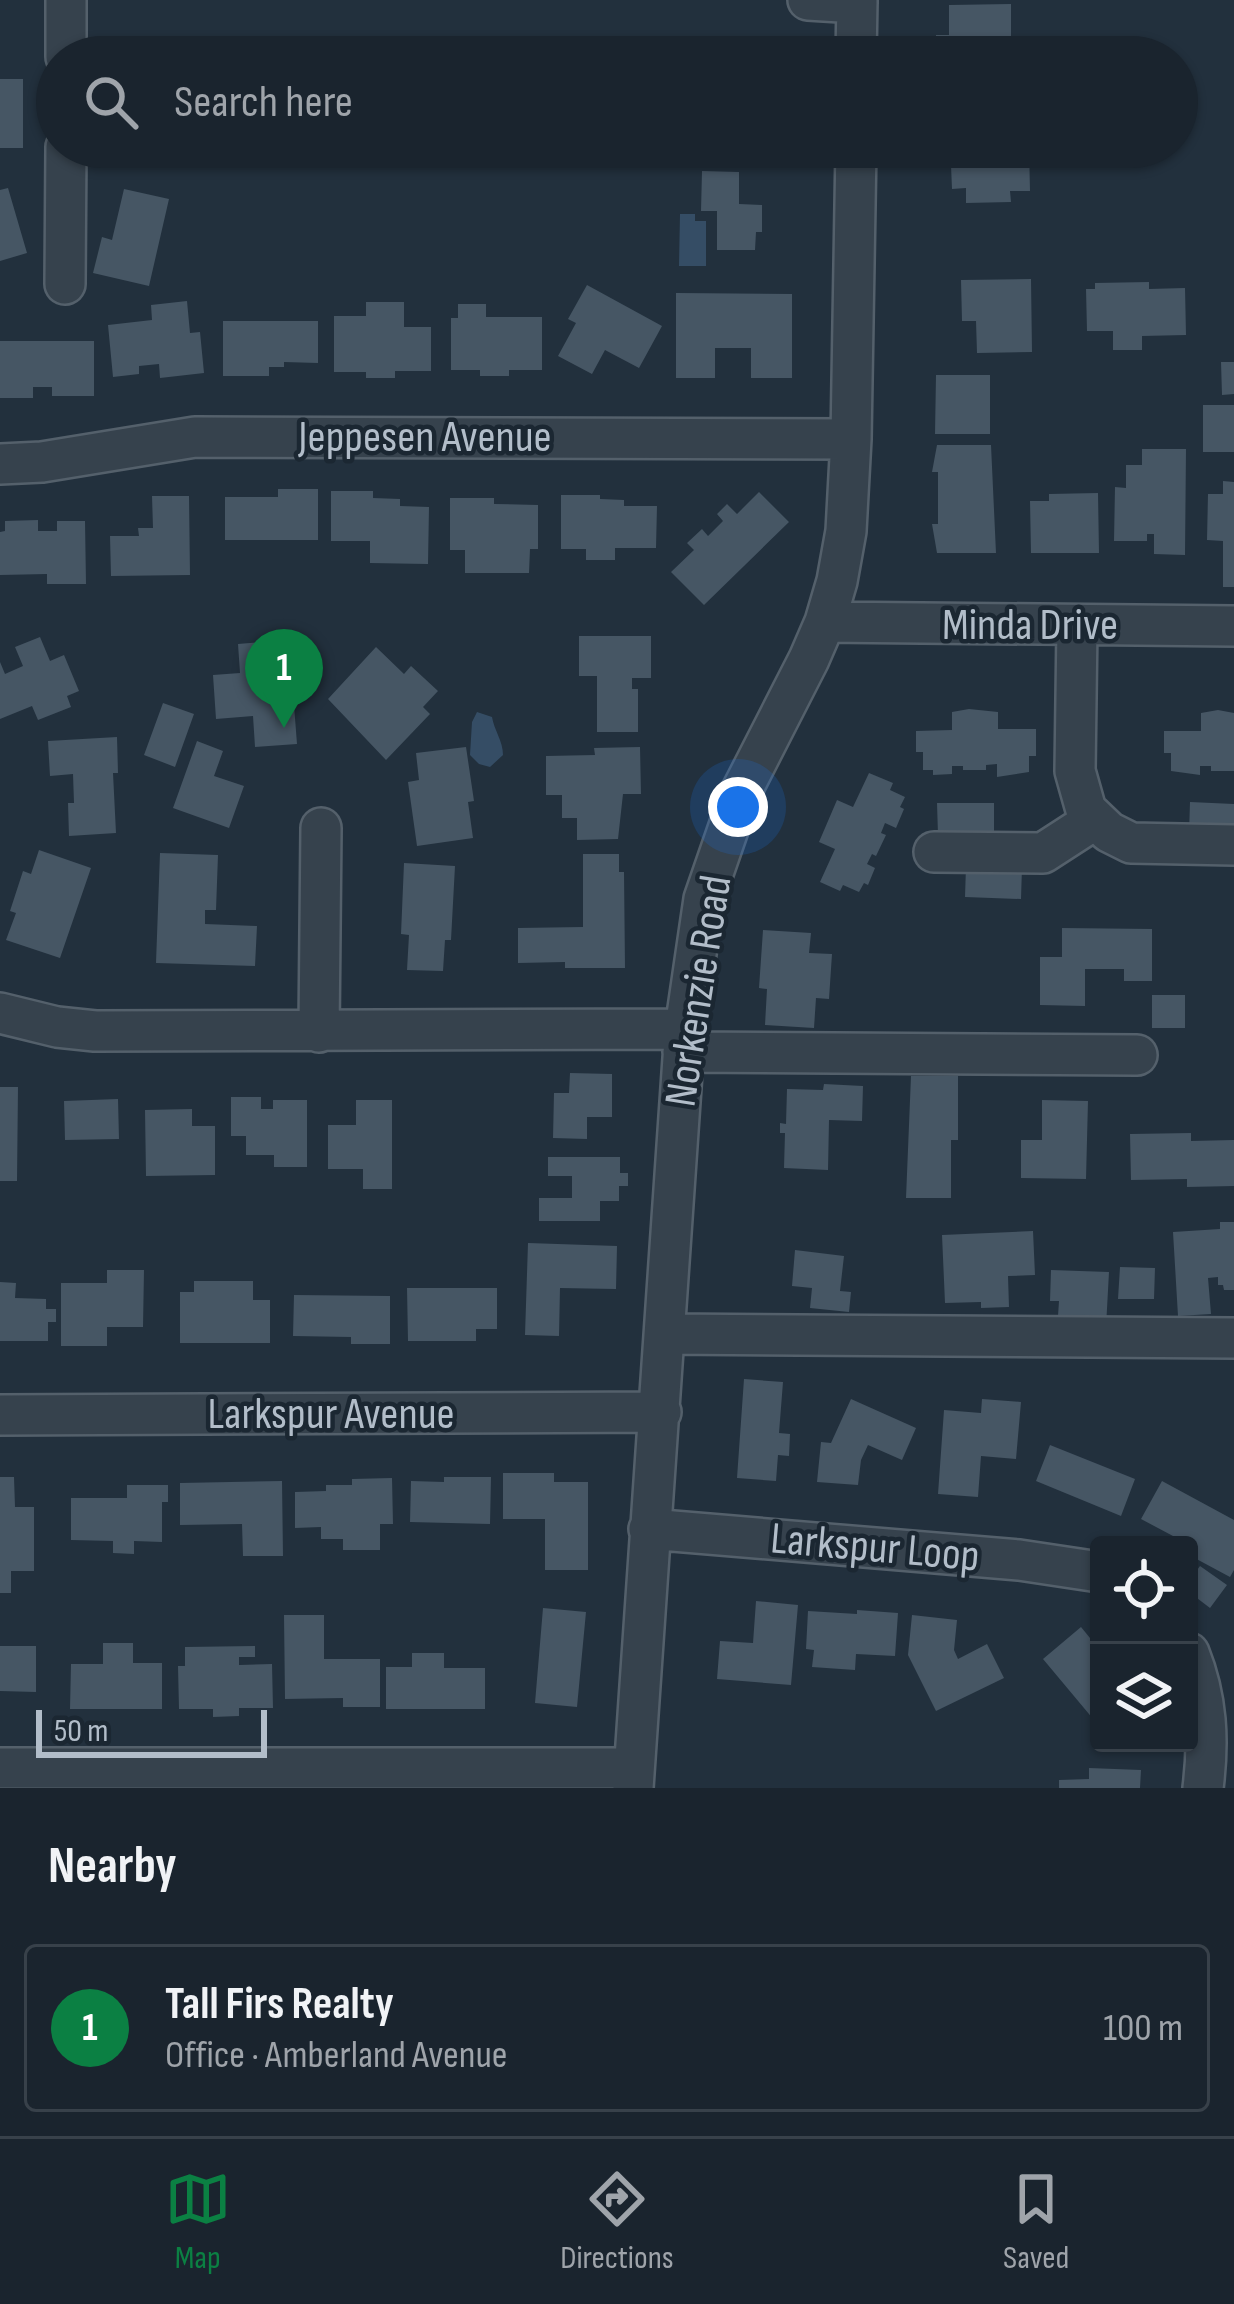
<!DOCTYPE html>
<meta charset="utf-8">
<style>
:root{--surface:#1a242e;--page:#27303a;--text:#f1f3f6;--muted:#9fa4aa;--line:#38414a;--accent:#0b8043}
body{margin:0;font-family:"Sofia Sans Condensed",sans-serif;background:var(--page);color:var(--text)}
.controls{position:absolute;right:36px;bottom:36px;display:grid;overflow:hidden;border-radius:12px;box-shadow:0 3px 9px #0004}
.controls button{width:108px;height:108px;display:grid;place-items:center;padding:0;border:0;border-bottom:3px solid var(--line);background:var(--surface);color:var(--text);font:60px sans-serif}
.scale{position:absolute;left:36px;bottom:30px;width:231px;box-sizing:border-box;padding-left:12px;border:6px solid #b2bdc9;border-top:0;font-size:33px;line-height:42px;white-space:nowrap;color:#b2bdc9;-webkit-text-stroke:9px #1b2732;paint-order:stroke}
.you{position:absolute;left:738px;top:807px;width:42px;height:42px;margin:-30px;border:9px solid #fff;border-radius:50%;background:#1a73e8;box-shadow:0 0 0 18px #1a73e833}
.badge{display:grid;place-items:center;width:78px;height:78px;border-radius:50%;background:var(--accent);color:#fff;font-size:39px;font-weight:700}
.pin{position:absolute;translate:-50% -99px;filter:drop-shadow(0 3px 6px #0008)}
.pin::after{content:'';position:absolute;top:63px;width:42px;height:36px;background:inherit;clip-path:polygon(0 0,100% 0,50% 100%)}
.list{margin:0;padding:0;list-style:none}
h2{display:flex;justify-content:space-between;align-items:center;height:156px;margin:0;padding:0 48px;font-size:51px}
h2 small{font-size:39px;font-weight:400;color:var(--muted)}
.list li{display:grid;grid-template-columns:78px 1fr auto;gap:36px;align-items:center;box-sizing:border-box;height:168px;margin:0 24px 24px;padding:0 24px;border:3px solid var(--line);border-radius:12px}
.list b{display:block;font-size:45px;white-space:nowrap}
.list p{margin:0;font-size:39px;white-space:nowrap;color:var(--muted)}
.list em{font-size:39px;font-style:normal;color:var(--muted)}
.icon{flex:none;width:66px;height:66px;fill:none;stroke:currentColor;stroke-width:2;stroke-linecap:round;stroke-linejoin:round}
.map{position:relative;flex:none;width:1234px;height:1788px;overflow:hidden}
.search{position:absolute;background:var(--surface);box-shadow:0 3px 9px #0004;left:36px;right:36px;top:36px;height:132px;display:flex;align-items:center;gap:30px;box-sizing:border-box;padding:0 42px;border-radius:66px;color:var(--muted);font-size:45px}
.sheet{height:348px;background:var(--surface)}
nav{display:flex;justify-content:space-around;align-items:center;box-sizing:border-box;height:168px;border-top:3px solid var(--line);background:var(--surface);font-size:33px;color:var(--muted)}
nav a{display:grid;justify-items:center;gap:6px}
nav .on{color:var(--accent)}
.map>svg:first-child{display:block}
</style>
<div class="map">
<svg width="1234" height="1788" viewBox="0 0 1234 1788">
<rect width="100%" height="100%" fill="#22303d"/>
<!-- water -->
<path fill="#354d65" d="M 680,214 L 695,214 L 695,221 L 706,221 L 706,266 L 679,266 Z
M 477,712 L 492,717 C 494,730 503,741 503,755 L 490,767 L 479,764 L 470,755 L 472,722 Z"/>
<!-- building -->
<path fill="#465664" d="M 1011,4 L 1011,39 L 983,39 L 983,57 L 941,57 L 941,53 L 936,53 L 936,35 L 949,35 L 949,5 Z
M 0,79 L 23,79 L 23,148 L 0,148 Z
M 740,147 L 775,147 L 775,156 L 740,156 Z
M 961,147 L 1029,147 L 1030,191 L 1010,191 L 1011,202 L 966,203 L 966,188 L 952,189 L 951,165 L 962,165 Z
M 702,171 L 739,172 L 739,204 L 762,205 L 762,232 L 756,232 L 755,250 L 717,250 L 717,211 L 701,211 Z
M 8,188 L 27,253 L 0,261 L 0,190 Z
M 124,189 L 169,199 L 149,286 L 93,273 L 102,237 L 112,240 Z
M 1031,279 L 1032,352 L 977,353 L 976,321 L 962,321 L 961,280 Z
M 1149,282 L 1149,289 L 1185,288 L 1186,335 L 1142,336 L 1142,350 L 1113,350 L 1113,331 L 1087,331 L 1086,289 L 1095,289 L 1095,283 Z
M 587,285 L 662,326 L 639,368 L 605,350 L 592,374 L 558,356 L 576,323 L 568,319 Z
M 676,293 L 792,294 L 792,378 L 751,378 L 751,348 L 715,348 L 715,378 L 676,378 Z
M 187,301 L 190,333 L 200,332 L 204,373 L 160,378 L 159,364 L 139,366 L 139,374 L 113,377 L 108,325 L 152,320 L 151,305 Z
M 366,302 L 404,302 L 404,327 L 431,327 L 431,371 L 395,371 L 395,378 L 366,378 L 366,372 L 334,372 L 334,316 L 366,316 Z
M 458,304 L 486,304 L 486,317 L 542,317 L 542,370 L 509,370 L 509,376 L 480,376 L 480,370 L 451,370 L 451,318 L 458,318 Z
M 223,321 L 318,321 L 318,363 L 284,362 L 284,367 L 269,367 L 269,376 L 223,376 Z
M 0,341 L 94,341 L 94,396 L 52,396 L 52,387 L 33,387 L 33,398 L 0,398 Z
M 1221,362 L 1234,362 L 1234,394 L 1222,395 Z
M 936,375 L 990,375 L 990,434 L 935,434 Z
M 1203,405 L 1234,405 L 1234,452 L 1203,452 Z
M 937,445 L 991,445 L 996,553 L 937,553 L 932,524 L 938,524 L 938,472 L 932,472 Z
M 1142,449 L 1186,449 L 1185,555 L 1154,554 L 1154,534 L 1147,534 L 1147,541 L 1114,541 L 1115,487 L 1126,488 L 1126,465 L 1142,465 Z
M 1223,481 L 1234,482 L 1234,587 L 1223,587 L 1223,541 L 1207,540 L 1208,494 L 1223,494 Z
M 278,489 L 318,489 L 318,540 L 225,540 L 225,497 L 278,497 Z
M 331,491 L 373,491 L 373,498 L 400,499 L 400,506 L 429,507 L 428,564 L 370,563 L 370,541 L 331,541 Z
M 759,492 L 789,522 L 704,605 L 671,572 L 694,550 L 687,543 L 702,529 L 708,536 L 723,521 L 717,514 L 727,504 L 737,514 Z
M 1098,493 L 1099,553 L 1031,553 L 1030,501 L 1049,501 L 1049,494 Z
M 561,495 L 600,495 L 600,499 L 624,500 L 624,506 L 657,506 L 656,548 L 615,548 L 615,560 L 586,560 L 586,549 L 561,549 Z
M 152,496 L 189,496 L 190,575 L 111,576 L 110,536 L 139,536 L 138,528 L 153,528 Z
M 450,498 L 494,498 L 494,504 L 538,505 L 538,549 L 530,549 L 529,573 L 465,573 L 465,550 L 450,550 Z
M 38,520 L 38,531 L 57,531 L 57,521 L 85,521 L 86,584 L 47,584 L 47,574 L 0,575 L 0,532 L 5,531 L 5,521 Z
M 579,636 L 651,636 L 651,678 L 632,678 L 632,689 L 638,689 L 638,732 L 597,732 L 597,676 L 579,676 Z
M 40,637 L 50,661 L 64,655 L 79,691 L 67,696 L 71,707 L 38,720 L 32,706 L 0,719 L 0,662 L 5,674 L 23,666 L 15,647 Z
M 289,640 L 297,744 L 255,747 L 253,716 L 216,719 L 213,675 L 240,673 L 238,644 Z
M 376,647 L 404,674 L 411,666 L 438,691 L 423,707 L 430,714 L 386,760 L 328,699 Z
M 163,703 L 194,714 L 175,767 L 144,755 Z
M 969,709 L 998,712 L 998,729 L 1036,729 L 1036,756 L 1029,756 L 1029,772 L 997,777 L 997,764 L 986,765 L 986,770 L 963,770 L 963,766 L 952,766 L 952,774 L 933,775 L 933,770 L 923,770 L 923,752 L 916,752 L 916,731 L 952,730 L 952,712 Z
M 1218,710 L 1234,713 L 1234,771 L 1211,771 L 1211,766 L 1200,766 L 1200,775 L 1171,771 L 1171,753 L 1164,753 L 1164,731 L 1201,731 L 1201,713 Z
M 117,737 L 118,773 L 113,773 L 116,833 L 69,836 L 68,803 L 74,803 L 73,774 L 50,776 L 48,741 Z
M 197,741 L 223,751 L 214,776 L 244,786 L 229,828 L 173,808 Z
M 466,747 L 474,801 L 468,802 L 473,838 L 417,846 L 408,782 L 419,780 L 416,753 Z
M 640,747 L 641,794 L 623,794 L 618,839 L 577,840 L 577,818 L 562,818 L 562,795 L 546,795 L 546,756 L 595,755 L 594,748 Z
M 869,773 L 893,783 L 890,790 L 905,797 L 900,807 L 904,809 L 896,828 L 885,823 L 881,833 L 886,835 L 876,856 L 872,854 L 867,864 L 875,868 L 868,885 L 864,883 L 859,892 L 843,885 L 840,891 L 820,882 L 835,849 L 819,842 L 837,800 L 853,807 Z
M 1190,802 L 1234,804 L 1234,835 L 1189,834 Z
M 937,803 L 994,803 L 994,834 L 938,835 Z
M 39,850 L 91,868 L 60,958 L 6,940 L 16,913 L 10,911 L 23,871 L 31,874 Z
M 160,853 L 218,855 L 216,910 L 205,910 L 205,924 L 257,926 L 255,966 L 156,963 Z
M 583,854 L 619,854 L 619,872 L 624,872 L 625,968 L 565,968 L 565,962 L 518,963 L 518,928 L 583,927 Z
M 404,863 L 455,866 L 451,940 L 445,940 L 443,971 L 407,970 L 409,935 L 401,934 Z
M 966,866 L 1022,867 L 1021,899 L 965,897 Z
M 1062,928 L 1152,929 L 1152,981 L 1124,981 L 1124,969 L 1085,969 L 1085,1006 L 1040,1005 L 1040,957 L 1062,957 Z
M 763,930 L 811,933 L 809,953 L 832,954 L 829,999 L 816,998 L 814,1028 L 765,1025 L 767,989 L 759,988 Z
M 1152,995 L 1185,995 L 1185,1028 L 1152,1028 Z
M 570,1073 L 612,1074 L 612,1117 L 587,1117 L 587,1139 L 553,1138 L 554,1093 L 569,1093 Z
M 911,1076 L 958,1076 L 958,1140 L 951,1140 L 951,1198 L 906,1198 Z
M 824,1084 L 863,1086 L 862,1121 L 829,1120 L 828,1170 L 784,1168 L 785,1133 L 780,1133 L 780,1123 L 786,1124 L 787,1089 L 823,1090 Z
M 0,1087 L 18,1087 L 17,1181 L 0,1181 Z
M 231,1097 L 261,1097 L 261,1109 L 273,1109 L 273,1100 L 307,1100 L 307,1167 L 274,1167 L 274,1155 L 246,1155 L 246,1136 L 231,1136 Z
M 118,1099 L 119,1139 L 65,1140 L 64,1101 Z
M 356,1100 L 392,1100 L 392,1189 L 363,1189 L 363,1169 L 328,1169 L 328,1125 L 356,1125 Z
M 1042,1100 L 1088,1101 L 1086,1179 L 1021,1178 L 1021,1140 L 1042,1140 Z
M 192,1109 L 192,1126 L 215,1126 L 215,1175 L 146,1176 L 145,1110 Z
M 1191,1133 L 1191,1141 L 1234,1140 L 1234,1186 L 1187,1187 L 1187,1179 L 1131,1180 L 1130,1134 Z
M 548,1157 L 620,1157 L 620,1173 L 628,1173 L 628,1186 L 619,1186 L 619,1201 L 600,1201 L 600,1221 L 539,1221 L 539,1198 L 572,1198 L 572,1176 L 548,1176 Z
M 1220,1222 L 1234,1222 L 1234,1290 L 1224,1290 L 1223,1285 L 1218,1285 L 1218,1277 L 1208,1278 L 1211,1314 L 1178,1316 L 1173,1232 L 1220,1229 Z
M 1033,1231 L 1035,1275 L 1008,1276 L 1009,1307 L 981,1308 L 981,1302 L 945,1303 L 942,1235 Z
M 528,1243 L 617,1246 L 616,1289 L 560,1288 L 559,1336 L 525,1335 Z
M 795,1250 L 844,1256 L 840,1291 L 851,1292 L 849,1312 L 810,1308 L 812,1288 L 792,1286 Z
M 1120,1267 L 1155,1268 L 1154,1299 L 1118,1299 Z
M 107,1270 L 144,1270 L 143,1327 L 107,1327 L 107,1346 L 61,1346 L 61,1283 L 107,1283 Z
M 1051,1270 L 1109,1272 L 1106,1327 L 1065,1325 L 1066,1317 L 1058,1316 L 1059,1301 L 1050,1301 Z
M 194,1281 L 253,1281 L 253,1300 L 270,1300 L 270,1343 L 180,1343 L 180,1292 L 194,1292 Z
M 0,1282 L 16,1283 L 15,1298 L 46,1299 L 46,1309 L 56,1309 L 56,1322 L 48,1322 L 48,1341 L 0,1341 Z
M 407,1288 L 497,1288 L 497,1329 L 476,1329 L 476,1341 L 408,1341 Z
M 294,1295 L 390,1296 L 390,1344 L 351,1344 L 351,1337 L 293,1336 Z
M 744,1379 L 783,1382 L 779,1433 L 790,1434 L 789,1456 L 778,1455 L 776,1481 L 737,1478 Z
M 851,1399 L 916,1428 L 902,1460 L 868,1445 L 861,1460 L 858,1485 L 817,1482 L 821,1442 L 831,1443 Z
M 982,1399 L 1021,1402 L 1016,1459 L 981,1456 L 978,1497 L 938,1494 L 944,1410 L 981,1413 Z
M 1050,1445 L 1135,1479 L 1121,1516 L 1036,1481 Z
M 503,1473 L 554,1473 L 554,1482 L 588,1482 L 588,1570 L 545,1570 L 545,1519 L 503,1519 Z
M 0,1477 L 14,1477 L 15,1507 L 34,1507 L 34,1571 L 11,1571 L 11,1593 L 0,1593 Z
M 444,1477 L 491,1477 L 490,1524 L 410,1522 L 411,1481 L 444,1482 Z
M 392,1478 L 393,1524 L 380,1524 L 380,1550 L 343,1550 L 343,1539 L 321,1539 L 321,1527 L 295,1528 L 295,1492 L 326,1491 L 326,1485 L 352,1485 L 352,1479 Z
M 282,1481 L 283,1556 L 243,1556 L 242,1524 L 180,1525 L 180,1483 Z
M 1162,1481 L 1234,1520 L 1234,1570 L 1230,1577 L 1189,1555 L 1189,1545 L 1169,1544 L 1173,1536 L 1141,1519 Z
M 127,1485 L 168,1485 L 168,1502 L 162,1502 L 162,1542 L 134,1541 L 134,1554 L 113,1553 L 113,1541 L 71,1540 L 71,1498 L 127,1498 Z
M 1200,1566 L 1227,1585 L 1210,1608 L 1189,1592 L 1189,1581 Z
M 756,1601 L 798,1605 L 791,1685 L 717,1679 L 720,1641 L 753,1643 Z
M 543,1608 L 586,1612 L 577,1707 L 535,1703 Z
M 857,1610 L 898,1613 L 895,1656 L 856,1654 L 855,1670 L 812,1667 L 814,1650 L 806,1649 L 808,1611 L 857,1614 Z
M 284,1615 L 324,1615 L 324,1659 L 380,1659 L 380,1707 L 343,1707 L 343,1698 L 285,1699 Z
M 912,1615 L 957,1620 L 954,1650 L 958,1659 L 987,1644 L 1004,1678 L 936,1711 L 908,1655 Z
M 1081,1627 L 1099,1649 L 1099,1726 L 1043,1659 Z
M 103,1643 L 133,1643 L 133,1663 L 162,1663 L 162,1709 L 70,1709 L 71,1664 L 103,1664 Z
M 0,1646 L 36,1646 L 36,1692 L 0,1691 Z
M 255,1646 L 255,1657 L 239,1657 L 239,1665 L 272,1664 L 273,1708 L 239,1708 L 239,1716 L 213,1717 L 213,1709 L 179,1709 L 178,1666 L 185,1666 L 185,1647 Z
M 412,1653 L 444,1653 L 444,1668 L 485,1668 L 485,1709 L 386,1709 L 386,1667 L 412,1667 Z
M 1089,1768 L 1141,1770 L 1140,1788 L 1059,1788 L 1059,1780 L 1089,1779 Z"/>
<g fill="none" stroke-linecap="round" stroke-linejoin="round">
<!-- minor casing -->
<g stroke="#54606b" stroke-width="44">
<path id="minor" d="M 808,0 L 857,3
M 66,57 L 66,0
M 856,57 L 857,0
M 65,284 L 66,147
M 0,464 L 42,462 L 195,437 L 851,439
M 825,622 L 1234,626
M 1077,626 L 1075,771 L 1086,810 L 1109,832 L 1131,843 L 1234,845
M 934,852 L 1043,853 L 1094,820
M 0,1013 L 57,1027 L 95,1031 L 685,1029
M 319,1032 L 321,828
M 683,1052 L 1137,1055
M 666,1334 L 1234,1338
M 0,1415 L 661,1412
M 649,1529 L 1019,1560 L 1099,1572
M 1189,1653 C 1207,1698 1209,1740 1203,1788
M 0,1768 L 634,1768
M 633,1788 L 685,1029 L 704,899 L 741,792 L 809,659 L 825,622 L 837,581 L 846,531 L 851,439 L 856,147"/>
</g>
<!-- minor -->
<use href="#minor" stroke="#36424d" stroke-width="39"/>
</g>
<g text-anchor="middle" dominant-baseline="central" stroke-width="9" stroke-linejoin="round" paint-order="stroke">
<!-- street labels -->
<g font-size="45" fill="#b2bdc9" stroke="#1b2732">
<text x="425" y="437">Jeppesen Avenue</text>
<text x="1030" y="625">Minda Drive</text>
<text transform="translate(699 991) rotate(-81)">Norkenzie Road</text>
<text x="331" y="1414">Larkspur Avenue</text>
<text transform="translate(875 1548) rotate(5)">Larkspur Loop</text>
</g>
</g>
</svg>
<div class="controls">
<button><svg class="icon" aria-label="locate" viewBox="0 0 24 24"><circle cx="12" cy="12" r="6"/><path d="M12 2v4M12 18v4M2 12h4M18 12h4"/></svg></button>
<button><svg class="icon" aria-label="layers" viewBox="0 0 24 24"><path d="M12 4l9 5-9 5-9-5zM3 14l9 5 9-5"/></svg></button>
</div>
<div class="scale">50 m</div>
<div class="you"></div>
<div class="pin badge" style="left:284px;top:728px">1</div>
<div class="search"><svg class="icon" aria-label="search" viewBox="0 0 24 24"><circle cx="10" cy="10" r="6"/><path d="M15 15l6 6"/></svg>Search here</div>
</div>
<section class="sheet">
<h2>Nearby<small></small></h2>
<ul class="list">
<li><span class="badge">1</span><div><b>Tall Firs Realty</b><p>Office · Amberland Avenue</p></div><em>100 m</em></li>
</ul>
</section>
<nav>
<a class="on"><svg class="icon" aria-label="map" viewBox="0 0 24 24"><path d="M3 6l6-2 6 2 6-2v14l-6 2-6-2-6 2zM9 4v14M15 6v14"/></svg>Map</a>
<a><svg class="icon" aria-label="directions" viewBox="0 0 24 24"><path d="M12 3l9 9-9 9-9-9zM9 14v-3h6M13 9l2 2-2 2"/></svg>Directions</a>
<a><svg class="icon" aria-label="saved" viewBox="0 0 24 24"><path d="M7 4h10v16l-5-4-5 4z"/></svg>Saved</a>
</nav>
